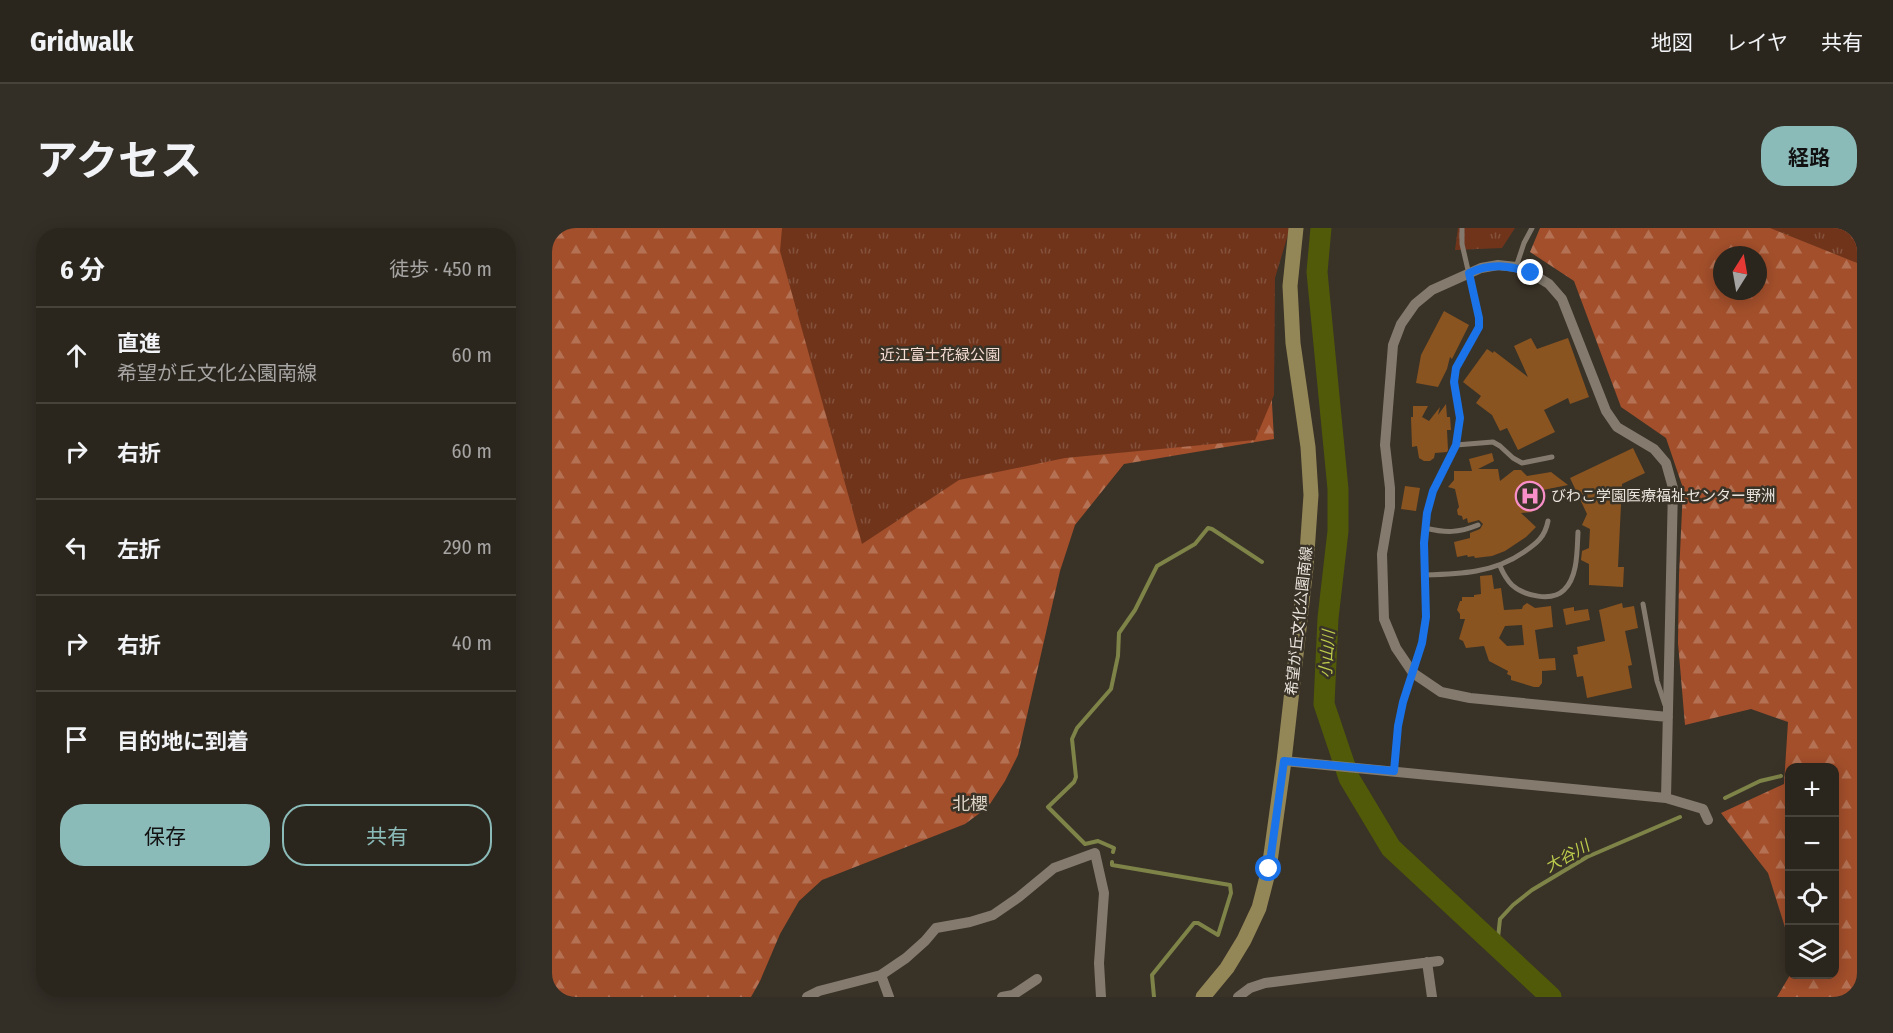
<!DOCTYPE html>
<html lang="ja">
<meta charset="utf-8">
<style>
:root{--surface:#2b261d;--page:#332e26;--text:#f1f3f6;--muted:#a6a5a4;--line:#47433b;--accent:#8bbbb9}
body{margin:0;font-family:"Fira Sans Condensed","Noto Sans JP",sans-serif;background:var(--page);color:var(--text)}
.controls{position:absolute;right:18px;bottom:18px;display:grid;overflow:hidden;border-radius:12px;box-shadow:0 3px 15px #0003}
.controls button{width:54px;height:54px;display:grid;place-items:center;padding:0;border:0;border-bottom:2px solid var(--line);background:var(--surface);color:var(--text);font:30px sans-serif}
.compass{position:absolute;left:1161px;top:18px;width:54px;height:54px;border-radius:50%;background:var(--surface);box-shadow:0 3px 15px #0003;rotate:11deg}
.stop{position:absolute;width:18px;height:18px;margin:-14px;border:4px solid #1a73e8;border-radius:50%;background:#fff}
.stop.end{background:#1a73e8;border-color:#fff;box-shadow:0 2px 6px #0008}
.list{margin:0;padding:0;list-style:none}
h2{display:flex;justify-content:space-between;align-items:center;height:78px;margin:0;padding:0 24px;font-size:26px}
h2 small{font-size:20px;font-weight:400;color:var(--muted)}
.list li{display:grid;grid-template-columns:39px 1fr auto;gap:18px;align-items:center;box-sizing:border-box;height:96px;padding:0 24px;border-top:2px solid var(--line)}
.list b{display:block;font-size:22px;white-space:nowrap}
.list p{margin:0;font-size:20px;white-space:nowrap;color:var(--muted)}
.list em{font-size:20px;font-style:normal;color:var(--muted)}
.actions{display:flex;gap:12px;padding:18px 24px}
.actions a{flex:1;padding:14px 0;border:2px solid var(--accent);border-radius:24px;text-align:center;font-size:21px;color:var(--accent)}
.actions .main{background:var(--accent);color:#111}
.icon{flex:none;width:33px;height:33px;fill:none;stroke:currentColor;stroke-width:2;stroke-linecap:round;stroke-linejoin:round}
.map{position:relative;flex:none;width:1305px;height:769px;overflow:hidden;border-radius:24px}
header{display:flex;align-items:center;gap:36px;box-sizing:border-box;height:84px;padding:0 30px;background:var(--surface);border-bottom:2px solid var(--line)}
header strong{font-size:28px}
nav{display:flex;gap:33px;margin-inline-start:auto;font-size:21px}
.intro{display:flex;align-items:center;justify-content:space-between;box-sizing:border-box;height:144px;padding:0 36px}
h1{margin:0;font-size:42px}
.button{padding:15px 27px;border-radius:24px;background:var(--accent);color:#111;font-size:21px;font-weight:700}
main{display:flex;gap:36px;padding:0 36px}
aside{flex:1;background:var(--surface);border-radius:24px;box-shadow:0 3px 15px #0003}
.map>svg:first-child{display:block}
</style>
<header>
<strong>Gridwalk</strong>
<nav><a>地図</a><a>レイヤ</a><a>共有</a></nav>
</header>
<div class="intro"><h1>アクセス</h1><a class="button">経路</a></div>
<main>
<aside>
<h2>6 分<small>徒歩 · 450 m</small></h2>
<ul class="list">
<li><svg class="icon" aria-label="ahead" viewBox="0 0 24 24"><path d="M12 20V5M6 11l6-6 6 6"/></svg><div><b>直進</b><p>希望が丘文化公園南線</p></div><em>60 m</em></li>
<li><svg class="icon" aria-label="right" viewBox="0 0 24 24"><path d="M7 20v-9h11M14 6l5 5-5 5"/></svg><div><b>右折</b></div><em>60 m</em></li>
<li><svg class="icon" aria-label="left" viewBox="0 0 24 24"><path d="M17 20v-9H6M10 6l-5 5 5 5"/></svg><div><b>左折</b></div><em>290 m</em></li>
<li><svg class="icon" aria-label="right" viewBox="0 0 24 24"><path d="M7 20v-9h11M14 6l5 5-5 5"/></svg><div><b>右折</b></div><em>40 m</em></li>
<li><svg class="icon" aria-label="arrive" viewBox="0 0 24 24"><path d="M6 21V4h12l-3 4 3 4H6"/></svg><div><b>目的地に到着</b></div></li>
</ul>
<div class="actions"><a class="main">保存</a><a>共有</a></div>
</aside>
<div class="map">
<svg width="1305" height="769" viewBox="0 0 1305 769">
<defs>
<pattern id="forest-firs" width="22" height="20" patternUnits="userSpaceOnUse" patternTransform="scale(1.5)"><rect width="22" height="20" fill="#a34f2b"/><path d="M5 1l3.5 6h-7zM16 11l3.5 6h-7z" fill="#b47153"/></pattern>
<pattern id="park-tufts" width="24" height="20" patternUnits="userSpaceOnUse" patternTransform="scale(1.5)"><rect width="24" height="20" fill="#70341b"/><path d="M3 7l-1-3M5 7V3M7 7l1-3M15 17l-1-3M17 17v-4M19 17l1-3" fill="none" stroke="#84513c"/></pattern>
</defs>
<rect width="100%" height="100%" fill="#393227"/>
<!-- forest -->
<path fill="url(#forest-firs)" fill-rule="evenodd" d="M 0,0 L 728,0 L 713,51 L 722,211 L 572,236 L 523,297 L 508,343 L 466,527 L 453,553 L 436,579 L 413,596 L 270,652 L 247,673 L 228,706 L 208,753 L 199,769 L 15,769 L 0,758 Z
M 988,0 L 1305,0 L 1305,769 L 1225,769 L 1238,747 L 1282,746 L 1282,540 L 1238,540 L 1237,733 L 1236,709 L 1216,645 L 1169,585 L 1232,556 L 1236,494 L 1199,481 L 1133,497 L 1126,415 L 1127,347 L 1131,260 L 1114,210 L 1069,179 L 1022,53 L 978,24 ZM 1170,27 L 1206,27 L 1206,63 L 1170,63 Z"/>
<!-- park -->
<path fill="url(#park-tufts)" d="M 230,0 L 738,0 L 723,50 L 722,167 L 703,212 L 513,230 L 407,252 L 310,316 L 228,23 Z
M 906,0 L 963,0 L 950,20 L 903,22 Z
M 1218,0 L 1305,0 L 1305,35 Z"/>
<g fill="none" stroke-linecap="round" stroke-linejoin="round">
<!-- stream -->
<path stroke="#7e8348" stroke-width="4" d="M 1173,570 L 1208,553 L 1229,548
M 561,624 L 562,620 L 546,613 L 533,616 L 496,579 L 522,554 L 524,549 L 520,511 L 525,500 L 559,461 L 566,428 L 567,405 L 583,382 L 605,338 L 643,316 L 656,300 L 660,301 L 710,334
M 560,634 L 560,637 L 566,638 L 678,657 L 679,665 L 666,707 L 646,695 L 642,695 L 600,747 L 602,769
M 945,719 L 948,691 L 961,677 L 980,662 L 1035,629 L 1128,589"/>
<!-- river -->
<path stroke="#515a08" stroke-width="21" d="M 769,0 L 765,44 L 786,261 L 786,303 L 776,390 L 772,476 L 797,550 L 839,620 L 999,769"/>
</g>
<!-- building -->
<path fill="#8a5420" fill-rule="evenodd" d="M 892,83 L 917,97 L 900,131 L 898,129 L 895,141 L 886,159 L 864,155 L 869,127 Z
M 979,110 L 985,121 L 1016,110 L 1037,169 L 1018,176 L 1016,170 L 992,182 L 1003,204 L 966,222 L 955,200 L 948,203 L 940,187 L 924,175 L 929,168 L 911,154 L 935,121 L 941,125 L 942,123 L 976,149 L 962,118 Z
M 894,176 L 895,189 L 898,189 L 899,202 L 895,202 L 896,222 L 895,224 L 883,225 L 882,230 L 878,233 L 872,233 L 867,230 L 865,218 L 860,219 L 859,189 L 861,189 L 861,178 L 876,178 L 870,189 L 877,193 L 888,179 L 886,187 Z
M 1081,220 L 1093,245 L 1070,256 L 1066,339 L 1072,339 L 1071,359 L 1037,357 L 1037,336 L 1029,332 L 1030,323 L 1037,320 L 1038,301 L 1030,297 L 1035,286 L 1018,250 Z
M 940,225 L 942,233 L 926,241 L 946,241 L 948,253 L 962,242 L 969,242 L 975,248 L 999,244 L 1016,257 L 986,263 L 987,272 L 978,274 L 980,284 L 969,285 L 984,299 L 974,309 L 953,323 L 940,328 L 923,330 L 922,328 L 916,329 L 915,327 L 905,329 L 902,314 L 918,310 L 918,305 L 928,301 L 931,296 L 927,292 L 916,295 L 915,290 L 911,292 L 910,288 L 906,287 L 905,282 L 907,279 L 903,261 L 896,259 L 902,252 L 902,243 L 920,243 L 917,231 Z
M 853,258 L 868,260 L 864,283 L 849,281 Z
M 940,347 L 942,361 L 949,360 L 952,382 L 970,381 L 971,378 L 975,375 L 983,380 L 999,378 L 1001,399 L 983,402 L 987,431 L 1003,430 L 1004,442 L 990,443 L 990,455 L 987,459 L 982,459 L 959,452 L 959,448 L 955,446 L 956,443 L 937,433 L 932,418 L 914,420 L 911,413 L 907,411 L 913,391 L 908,391 L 908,386 L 905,382 L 908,373 L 910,373 L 910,369 L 922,369 L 922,367 L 929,366 L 928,348 ZM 970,397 L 972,417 L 955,418 L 947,410 L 953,398 Z
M 1070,375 L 1071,380 L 1082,378 L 1086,400 L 1073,403 L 1080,437 L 1076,438 L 1080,460 L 1035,470 L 1031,448 L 1025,449 L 1021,427 L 1026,426 L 1025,419 L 1053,413 L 1047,382 Z
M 1022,379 L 1022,383 L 1036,381 L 1038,392 L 1014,397 L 1011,381 Z"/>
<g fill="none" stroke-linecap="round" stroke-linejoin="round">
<!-- lane -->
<path stroke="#847b6e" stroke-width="5" d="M 964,39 L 972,15 L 980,0
M 904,217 L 941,214 L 948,218 L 961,230 L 970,235 L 1000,229
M 873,300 C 894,305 906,305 926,297
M 948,338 C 951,345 954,351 960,357 C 972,368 1000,374 1012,362 C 1026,349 1025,322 1026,304
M 873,347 C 908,346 942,345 972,324 C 985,315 993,309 996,293
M 1091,376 L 1105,453 L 1113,477
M 842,543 L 846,498 L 851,474 L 870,415 L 874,389 L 872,315 L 875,285 L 881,263 L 904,217 L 908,190 L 902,154 L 904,140 L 927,99 L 927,90 L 910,16 L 910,0"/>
<!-- street -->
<path stroke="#847b6e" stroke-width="10" d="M 732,533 L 1114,570 L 1151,581 L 1156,592
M 1114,570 L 1121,260 L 1114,235 L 1102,221 L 1065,199 L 1054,183 L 1010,71 L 997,56 L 979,45 L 964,39 L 946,37 L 929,40 L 880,62 L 863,76 L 849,96 L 841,117 L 833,217 L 838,260 L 838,279 L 830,326 L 832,391 L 844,420 L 861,445 L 889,464 L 918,470 L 1116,489
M 875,734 L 880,769
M 329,747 L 337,769
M 255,769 L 267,763 L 329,747 L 354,730 L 373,713 L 384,700 L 418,694 L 441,687 L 467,669 L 502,640 L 543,625 L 552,665 L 547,735 L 549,769
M 450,769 L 461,767 L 485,751
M 686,769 L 698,760 L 713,755 L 887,733"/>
<!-- secondary -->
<path stroke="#948757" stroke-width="15" d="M 651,769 L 675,740 L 692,712 L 707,680 L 717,641 L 732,533 L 754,339 L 759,267 L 756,219 L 741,115 L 738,58 L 744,0"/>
</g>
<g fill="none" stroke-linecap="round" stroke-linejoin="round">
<!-- route -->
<path stroke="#1a73e8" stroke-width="8" d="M 717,641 L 732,533 L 842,543 L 846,498 L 851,474 L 870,415 L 874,389 L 872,315 L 875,285 L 881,263 L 904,217 L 908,190 L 902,154 L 904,140 L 927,99 L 927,90 L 917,45 C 938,35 957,37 979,45"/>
</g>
<!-- icons -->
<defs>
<g id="hospital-ring" transform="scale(1.5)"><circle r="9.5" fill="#393227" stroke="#f98fc9" stroke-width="1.5"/><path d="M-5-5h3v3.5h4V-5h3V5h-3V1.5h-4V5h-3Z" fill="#f98fc9"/></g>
</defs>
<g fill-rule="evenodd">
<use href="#hospital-ring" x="978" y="268"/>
</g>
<g text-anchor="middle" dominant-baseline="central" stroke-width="5" stroke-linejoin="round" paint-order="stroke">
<!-- park labels -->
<g font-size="15" fill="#f7ded5" stroke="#393227">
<text x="388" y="127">近江富士花緑公園</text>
</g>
<!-- poi labels -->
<g font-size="15" fill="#e8e3dc" stroke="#393227" text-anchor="start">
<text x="999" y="268">びわこ学園医療福祉センター野洲</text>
</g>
<!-- street labels -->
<g font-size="15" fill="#e8e3dc" stroke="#393227">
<text transform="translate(747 393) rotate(-84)">希望が丘文化公園南線</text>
</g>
<!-- water labels -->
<g font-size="16" font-style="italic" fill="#bccc4c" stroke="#393227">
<text transform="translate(775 426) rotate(-86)">小山川</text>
<text transform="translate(1015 628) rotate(-29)">大谷川</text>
</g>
<!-- quarter labels -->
<g font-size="18" fill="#dfd6c8" stroke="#393227">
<text x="418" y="576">北櫻</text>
</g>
</g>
</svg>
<div class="controls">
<button>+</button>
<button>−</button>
<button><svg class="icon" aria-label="locate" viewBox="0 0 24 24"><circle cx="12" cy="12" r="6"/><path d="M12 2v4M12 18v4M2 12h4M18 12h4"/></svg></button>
<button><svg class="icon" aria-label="layers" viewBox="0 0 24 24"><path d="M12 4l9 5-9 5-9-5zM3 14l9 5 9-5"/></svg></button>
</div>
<svg class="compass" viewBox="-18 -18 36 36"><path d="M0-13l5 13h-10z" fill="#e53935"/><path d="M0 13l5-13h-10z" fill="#a6a5a4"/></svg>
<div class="stop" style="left:717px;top:641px"></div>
<div class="stop end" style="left:979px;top:45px"></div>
</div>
</main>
